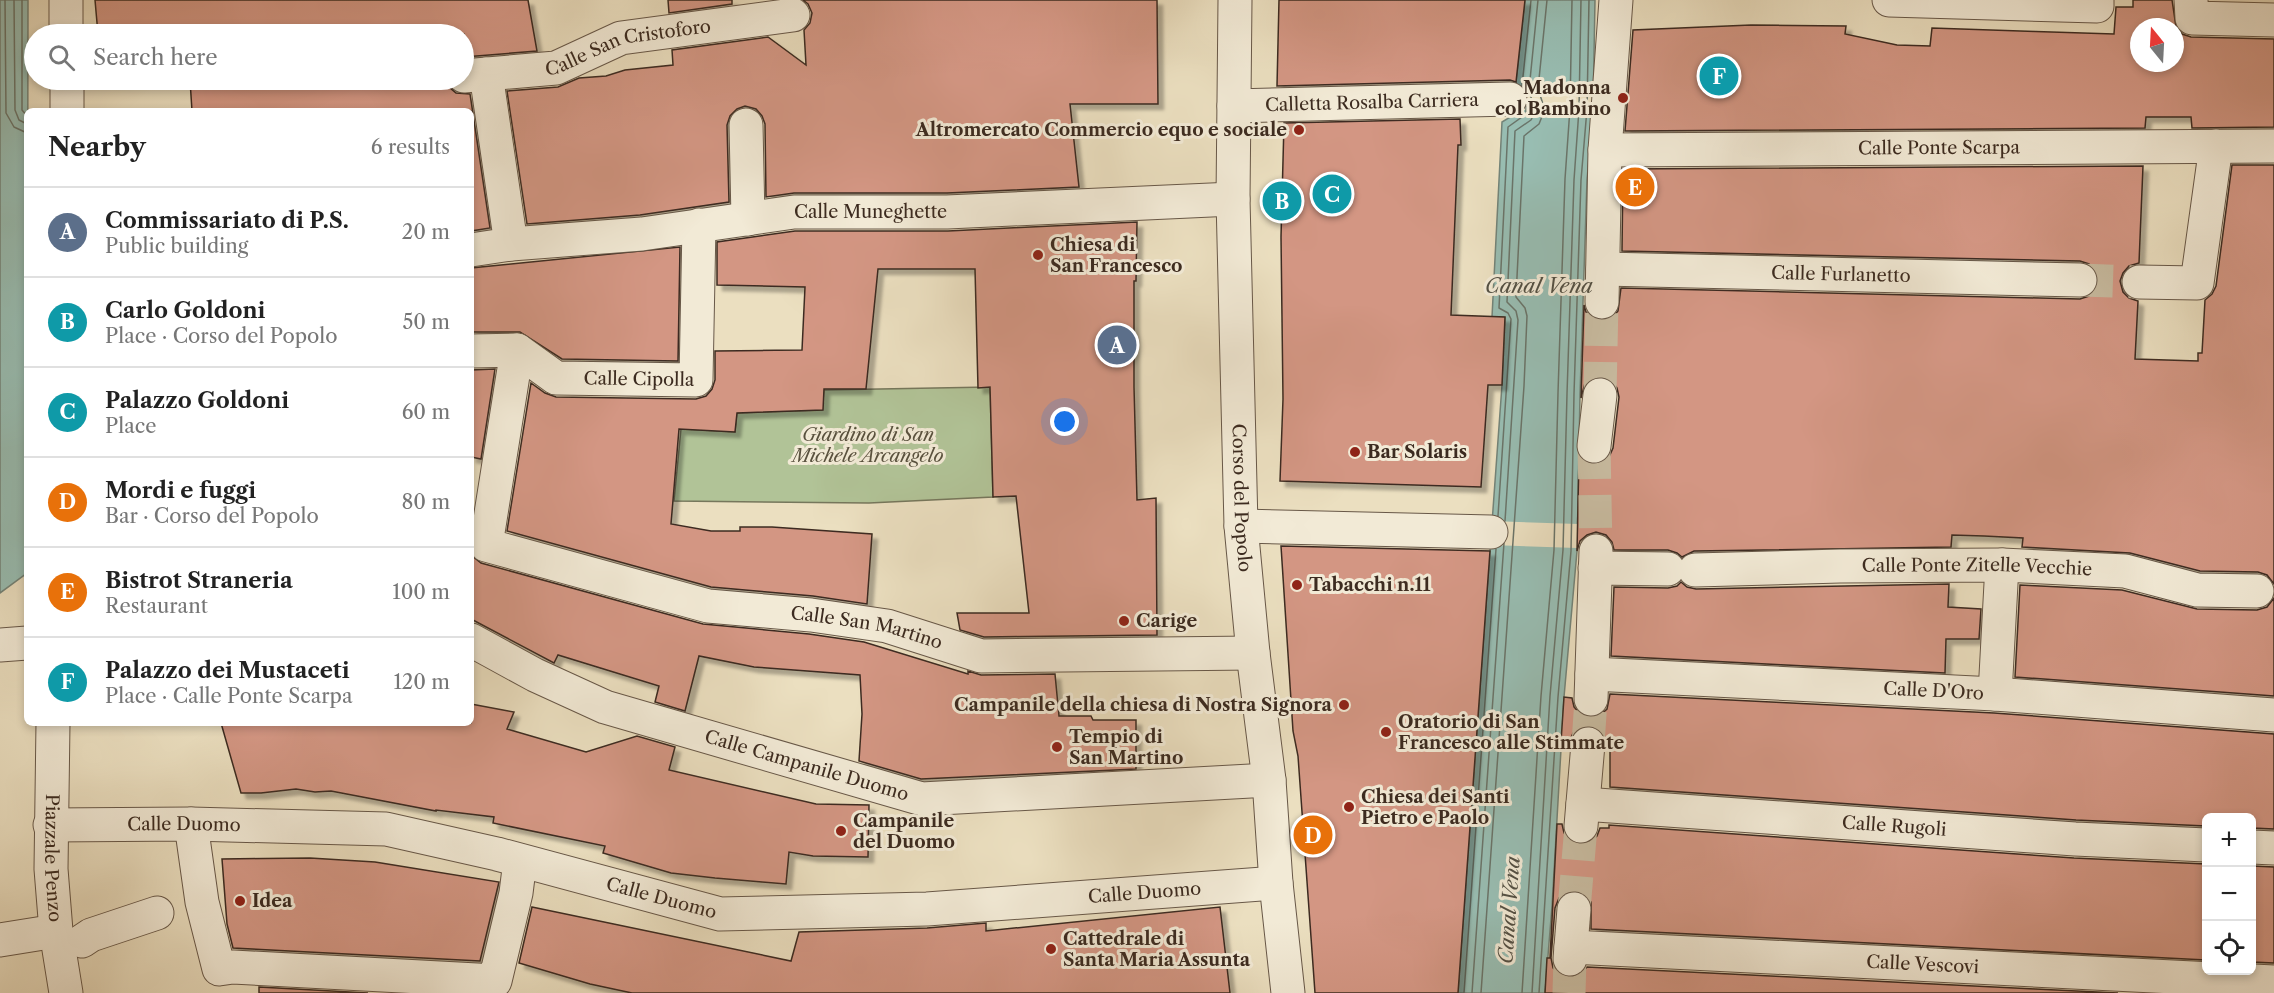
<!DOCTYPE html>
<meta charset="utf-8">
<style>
:root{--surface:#fff;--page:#f2f2f2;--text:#222;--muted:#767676;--line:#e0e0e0;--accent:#8f2418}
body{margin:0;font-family:"Libre Caslon Text",serif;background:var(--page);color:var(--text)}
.controls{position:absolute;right:18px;bottom:18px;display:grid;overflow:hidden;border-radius:9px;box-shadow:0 3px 9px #0003}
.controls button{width:54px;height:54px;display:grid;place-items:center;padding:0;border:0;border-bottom:2px solid var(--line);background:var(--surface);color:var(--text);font:30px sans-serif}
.compass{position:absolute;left:2130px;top:18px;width:54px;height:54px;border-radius:50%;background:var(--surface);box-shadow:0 3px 9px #0003;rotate:342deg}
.you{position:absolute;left:1065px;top:422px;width:21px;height:21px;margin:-15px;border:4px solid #fff;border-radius:50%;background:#1a73e8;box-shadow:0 0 0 9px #1a73e833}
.badge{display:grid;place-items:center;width:39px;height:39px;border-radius:50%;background:var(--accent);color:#fff;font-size:20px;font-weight:700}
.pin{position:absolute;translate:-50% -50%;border:3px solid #fff;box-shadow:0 2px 6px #0006}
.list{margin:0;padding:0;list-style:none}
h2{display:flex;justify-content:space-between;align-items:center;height:78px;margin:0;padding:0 24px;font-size:26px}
h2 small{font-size:20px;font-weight:400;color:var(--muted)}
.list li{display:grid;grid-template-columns:39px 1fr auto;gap:18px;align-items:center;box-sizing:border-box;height:90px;padding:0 24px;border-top:2px solid var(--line)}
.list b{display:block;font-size:22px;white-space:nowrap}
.list p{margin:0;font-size:20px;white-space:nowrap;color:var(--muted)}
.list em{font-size:20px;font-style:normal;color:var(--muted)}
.icon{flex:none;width:33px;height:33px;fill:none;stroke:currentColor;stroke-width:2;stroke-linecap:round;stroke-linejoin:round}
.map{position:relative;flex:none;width:2274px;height:993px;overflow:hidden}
.search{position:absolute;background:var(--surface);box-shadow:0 3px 9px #0003;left:24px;top:24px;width:450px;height:66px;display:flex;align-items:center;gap:15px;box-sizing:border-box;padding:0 21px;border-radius:33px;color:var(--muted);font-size:22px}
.panel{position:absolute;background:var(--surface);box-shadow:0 3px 9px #0003;left:24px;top:108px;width:450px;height:618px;border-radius:9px}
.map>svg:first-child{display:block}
</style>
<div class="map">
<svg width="2274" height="993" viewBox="0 0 2274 993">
<defs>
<filter id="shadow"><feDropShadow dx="5.5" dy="5.5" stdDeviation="1.5" flood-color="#0004"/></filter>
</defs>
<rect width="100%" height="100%" fill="#ebdfc0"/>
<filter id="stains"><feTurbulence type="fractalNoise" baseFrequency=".00333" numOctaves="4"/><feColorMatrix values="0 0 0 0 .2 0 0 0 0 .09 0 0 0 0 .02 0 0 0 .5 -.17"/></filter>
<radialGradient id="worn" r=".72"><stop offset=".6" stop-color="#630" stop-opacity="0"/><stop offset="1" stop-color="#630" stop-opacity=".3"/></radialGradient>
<!-- green -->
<path fill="#b1c397" stroke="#76775c" stroke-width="1.5" d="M 990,387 L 993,497 L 869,503 L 674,501 L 681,429 L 735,432 L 737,413 L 822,410 L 824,390 Z"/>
<!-- water -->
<path fill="#98bdb2" stroke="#738378" stroke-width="1.5" d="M 0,0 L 28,0 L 27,573 L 0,593 Z
M 1525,0 L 1595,0 L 1593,110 L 1587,180 L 1580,394 L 1577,551 L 1564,697 L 1552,906 L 1545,993 L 1458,993 L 1502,385 L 1505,318 L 1492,317 L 1502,122 L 1522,110 L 1515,92 Z"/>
<!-- pier -->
<path fill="#ebdfc0" d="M 1515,92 L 1593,92 L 1593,110 L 1522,110 Z
M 1491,521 L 1578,524 L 1577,548 L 1491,545 Z"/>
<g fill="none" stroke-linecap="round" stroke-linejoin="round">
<!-- shore -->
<path stroke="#6a7469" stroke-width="1.5" d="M 5,0 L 6,113 L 14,127 L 27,133
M 14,0 L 15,110 L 19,120 L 27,124
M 22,0 L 22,110 L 27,116
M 1522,86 L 1531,0
M 1498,516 L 1511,319 L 1508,313 L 1499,308 L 1508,127 L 1526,114 L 1526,106
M 1505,521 L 1518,320 L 1516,311 L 1507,302 L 1515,131 L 1531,120 L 1535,112 L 1529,90 L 1538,0
M 1464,993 L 1496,549
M 1472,993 L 1504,543
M 1481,993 L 1524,386 L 1527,316 L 1525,308 L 1516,297 L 1524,136 L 1539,124 L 1543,114 L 1543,104 L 1538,89 L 1547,0
M 1522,993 L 1541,696 L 1554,550 L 1558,393 L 1565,179 L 1570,108 L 1572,0
M 1532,993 L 1550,696 L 1563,550 L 1567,394 L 1574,180 L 1579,109 L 1581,0
M 1539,993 L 1558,697 L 1571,551 L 1574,394 L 1581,180 L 1587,109 L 1589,0"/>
</g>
<!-- building -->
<path fill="#d39683" stroke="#3c2b20" stroke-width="1.5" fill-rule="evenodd" filter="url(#shadow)" d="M 95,0 L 528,0 L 537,51 L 464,57 L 464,34 L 98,34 Z
M 668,0 L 732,0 L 732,4 L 669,13 Z
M 803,0 L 1157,0 L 1158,104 L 1070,104 L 1079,187 L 947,193 L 794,193 L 766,197 L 765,124 L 762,116 L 756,109 L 745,106 L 737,109 L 730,116 L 727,125 L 729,202 L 640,215 L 527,224 L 507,91 L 558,87 L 579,78 L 606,76 L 625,70 L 673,65 L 672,50 L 768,37 L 806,65 L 804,30 L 810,23 L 812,13 L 808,4 Z
M 1279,0 L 1525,0 L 1516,82 L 1510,80 L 1277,86 Z
M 2133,0 L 2172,0 L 2176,27 L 2182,34 L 2191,37 L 2274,39 L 2274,127 L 2192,128 L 2191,117 L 2146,117 L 2145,128 L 1625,131 L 1633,30 L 1751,25 L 1846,26 L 1845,34 L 1897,45 L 1930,46 L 1932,28 L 2114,34 L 2116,7 L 2133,7 ZM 2139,27 L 2175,27 L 2175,63 L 2139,63 Z
M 190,80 L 446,80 L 449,87 L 456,93 L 470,94 L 490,228 L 471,231 L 471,111 L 192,111 Z
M 1460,119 L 1461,145 L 1458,145 L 1451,315 L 1505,317 L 1502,385 L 1488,385 L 1481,487 L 1280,481 L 1283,399 L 1281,237 L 1284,123 Z
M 2232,165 L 2274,165 L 2274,584 L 2267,575 L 2258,572 L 2200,571 L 2130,553 L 2022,547 L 2023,538 L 1984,536 L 1952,535 L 1951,547 L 1694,551 L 1682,557 L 1677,553 L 1668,550 L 1614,550 L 1612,542 L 1606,535 L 1596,532 L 1587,535 L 1580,541 L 1577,551 L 1579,457 L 1583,461 L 1592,465 L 1602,463 L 1609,457 L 1613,448 L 1619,397 L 1617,388 L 1612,380 L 1602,376 L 1592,378 L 1585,383 L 1581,398 L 1584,305 L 1586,312 L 1593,318 L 1602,321 L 1611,319 L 1618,311 L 1621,288 L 2080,299 L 2089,296 L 2096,290 L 2099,281 L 2096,271 L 2089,264 L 2080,261 L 1622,251 L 1623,169 L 2143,166 L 2139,263 L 2129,266 L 2123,273 L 2120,281 L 2123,292 L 2129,298 L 2138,301 L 2135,359 L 2198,361 L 2198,353 L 2202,353 L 2205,300 L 2212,294 L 2216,286 Z
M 1137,222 L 1136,281 L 1134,281 L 1134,387 L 1137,500 L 1156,498 L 1157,635 L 984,637 L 960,630 L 957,613 L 1029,613 L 1016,496 L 993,497 L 990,387 L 978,388 L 975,269 L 878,269 L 866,389 L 824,389 L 823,410 L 737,413 L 735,432 L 679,429 L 671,524 L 711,531 L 740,531 L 740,527 L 772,527 L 872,534 L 867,604 L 813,596 L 711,587 L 507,531 L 531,383 L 545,393 L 556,397 L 696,399 L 706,396 L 712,389 L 715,380 L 715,351 L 802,350 L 805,287 L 717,285 L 717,242 L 795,231 L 948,231 Z
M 680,247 L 678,361 L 562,359 L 520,332 L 471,332 L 471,268 Z
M 495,369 L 481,459 L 471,457 L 471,370 Z
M 1281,546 L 1490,551 L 1458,993 L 1315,993 L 1298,756 L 1293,731 Z
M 471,555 L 481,563 L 703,624 L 809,634 L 864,642 L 968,674 L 968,671 L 981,675 L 1055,674 L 1059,716 L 1091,716 L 1093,720 L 1136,720 L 1136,769 L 921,779 L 859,761 L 862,714 L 860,675 L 754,667 L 699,656 L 685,711 L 655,702 L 659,686 L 558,655 L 554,663 L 471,619 Z
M 1681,582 L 1687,587 L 1696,589 L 1949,584 L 1948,607 L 1981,609 L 1979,639 L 1946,639 L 1945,673 L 1611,656 L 1614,587 L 1668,588 L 1677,586 Z
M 2020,585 L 2122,590 L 2197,609 L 2257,610 L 2267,607 L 2274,598 L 2274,696 L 2015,677 Z
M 1610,694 L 1994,713 L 2274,734 L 2274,829 L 2252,828 L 2252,818 L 2206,818 L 2206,826 L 2076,820 L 1610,787 L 1610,745 L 1607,746 L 1605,737 L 1599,729 L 1590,725 L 1581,727 L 1573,733 L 1569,743 L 1561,742 L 1564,697 L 1572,698 L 1574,707 L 1581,715 L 1591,718 L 1599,716 L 1607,709 Z
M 471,704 L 514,712 L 507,729 L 586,752 L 637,736 L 675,747 L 669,770 L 816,804 L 869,805 L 868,857 L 813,856 L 789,852 L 786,884 L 715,878 L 671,873 L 603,853 L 605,846 L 493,823 L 494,817 L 436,810 L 436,811 L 331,791 L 315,792 L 296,789 L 261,793 L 241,793 L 221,723 L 471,723 Z
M 1557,824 L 1562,824 L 1564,833 L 1570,841 L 1580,845 L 1589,843 L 1597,836 L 1600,828 L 1609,828 L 1609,825 L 2074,858 L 2206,864 L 2206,960 L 1591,929 L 1591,902 L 1585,894 L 1575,890 L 1565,892 L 1559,898 L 1555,908 L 1551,958 L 1553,968 L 1559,974 L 1568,978 L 1579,976 L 1587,967 L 2118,993 L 1545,993 L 1547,958 L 1550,958 Z
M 310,858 L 375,862 L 499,882 L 480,961 L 233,948 L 227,924 L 222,859 Z
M 2252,866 L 2274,867 L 2274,963 L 2252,962 Z
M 532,907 L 791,961 L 799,932 L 927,928 L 986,923 L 986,931 L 1220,907 L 1230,993 L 632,993 L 590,984 L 519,963 Z
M 259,987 L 368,993 L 259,993 Z"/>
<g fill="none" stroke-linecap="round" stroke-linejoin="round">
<!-- minor-tunnel -->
<path stroke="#c8bba0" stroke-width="33" stroke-dasharray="33 16" stroke-linecap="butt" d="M 2080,280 L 2139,282
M 1600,395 L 1602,302
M 1594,446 L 1596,551
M 1588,744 L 1591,699
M 1574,909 L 1581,826
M 1569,993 L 1570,959"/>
<!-- minor casing -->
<g stroke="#685848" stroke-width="35">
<g id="minor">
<path d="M 66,0 L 66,34"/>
<path id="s1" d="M 1235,0 L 1233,199 L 1241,526 L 1253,653 L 1269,780 L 1276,883 L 1288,993"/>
<path d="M 1889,0 L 2097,6 L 2097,0"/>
<path d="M 2191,0 L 2192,18 L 2274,20"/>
<path d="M 486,74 L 511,244"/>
<path id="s2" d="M 464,76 L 556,68 L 621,38 L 793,15"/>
<path d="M 67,80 L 67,111"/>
<path id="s3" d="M 1234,106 L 1510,99"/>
<path d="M 746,125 L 748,219"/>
<path id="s4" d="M 1605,150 L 2274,146"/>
<path id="s5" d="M 471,250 L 511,244 L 642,234 L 794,212 L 947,212 L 1233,199"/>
<path id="s6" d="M 1603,269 L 2080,280"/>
<path d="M 2139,282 L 2197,283 L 2216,146"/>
<path d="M 1602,302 L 1605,150 L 1616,0"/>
<path id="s7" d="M 517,350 L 486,545 L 708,606 L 811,615 L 887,626 L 981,656 L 1253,653"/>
<path id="s8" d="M 471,351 L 517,350 L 556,378 L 696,380 L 699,225"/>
<path d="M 1594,446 L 1600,395"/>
<path d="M 1241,526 L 1491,532"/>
<path d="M 1595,568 L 1668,569"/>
<path id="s9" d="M 1695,570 L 1840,566 L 2002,565 L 2125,571 L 2197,590 L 2257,591"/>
<path id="s10" d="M 471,640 L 535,675 L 605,707 L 922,799 L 1269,780"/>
<path d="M 0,645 L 27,643"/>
<path id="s11" d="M 1592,674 L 1995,694 L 2274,715"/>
<path d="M 1995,694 L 2002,565"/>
<path d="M 1591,699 L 1596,551"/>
<path id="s12" d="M 53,723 L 51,869 L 56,931 L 66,993"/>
<path id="s13" d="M 1583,804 L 2075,839 L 2206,845"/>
<path d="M 191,824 L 202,902 L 219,969 L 233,967 L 495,981 L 516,893 L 520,861"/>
<path id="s14" d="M 50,825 L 191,824 L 386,829 L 497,854 L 720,914 L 927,909 L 1276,883"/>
<path d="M 1581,826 L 1588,744"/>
<path d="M 2252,847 L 2274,848"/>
<path d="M 0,940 L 56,931"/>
<path d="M 82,941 L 91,935 L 157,913"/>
<path id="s15" d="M 1571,947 L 2274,982"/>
<path d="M 1570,959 L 1574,909"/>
</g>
</g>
<!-- minor -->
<use href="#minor" stroke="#f2ead6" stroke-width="33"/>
</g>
<!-- markers -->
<g fill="#8f2418" stroke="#f2ead6" stroke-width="2">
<circle cx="1623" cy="98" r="6"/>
<circle cx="1299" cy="130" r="6"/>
<circle cx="1038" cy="255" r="6"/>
<circle cx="1355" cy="452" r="6"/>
<circle cx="1297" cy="585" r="6"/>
<circle cx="1124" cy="621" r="6"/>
<circle cx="1344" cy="705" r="6"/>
<circle cx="1386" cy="732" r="6"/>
<circle cx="1057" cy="747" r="6"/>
<circle cx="1349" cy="807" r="6"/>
<circle cx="841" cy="831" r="6"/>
<circle cx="240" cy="901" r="6"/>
<circle cx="1051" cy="949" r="6"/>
</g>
<g text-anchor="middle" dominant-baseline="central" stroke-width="6" stroke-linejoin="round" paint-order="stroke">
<!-- street labels -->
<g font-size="18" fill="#3c2b20" stroke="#f2ead6">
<text stroke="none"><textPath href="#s2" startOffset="168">Calle San Cristoforo</textPath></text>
<text stroke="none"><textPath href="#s3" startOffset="138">Calletta Rosalba Carriera</textPath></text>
<text stroke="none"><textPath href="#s4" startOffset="334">Calle Ponte Scarpa</textPath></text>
<text stroke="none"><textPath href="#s5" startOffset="402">Calle Muneghette</textPath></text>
<text stroke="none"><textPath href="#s6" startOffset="238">Calle Furlanetto</textPath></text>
<text stroke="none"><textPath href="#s8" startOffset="177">Calle Cipolla</textPath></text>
<text stroke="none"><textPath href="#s1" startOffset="498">Corso del Popolo</textPath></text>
<text stroke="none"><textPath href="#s9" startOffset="282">Calle Ponte Zitelle Vecchie</textPath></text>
<text stroke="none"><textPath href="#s7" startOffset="588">Calle San Martino</textPath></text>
<text stroke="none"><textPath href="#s11" startOffset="342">Calle D'Oro</textPath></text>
<text stroke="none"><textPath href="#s10" startOffset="360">Calle Campanile Duomo</textPath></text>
<text stroke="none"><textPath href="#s14" startOffset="134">Calle Duomo</textPath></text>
<text stroke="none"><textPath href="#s13" startOffset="312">Calle Rugoli</textPath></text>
<text stroke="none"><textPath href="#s12" startOffset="135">Piazzale Penzo</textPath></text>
<text stroke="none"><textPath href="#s14" startOffset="1106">Calle Duomo</textPath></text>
<text stroke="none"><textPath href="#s14" startOffset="620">Calle Duomo</textPath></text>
<text stroke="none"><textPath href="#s15" startOffset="352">Calle Vescovi</textPath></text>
</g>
<!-- poi labels -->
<g font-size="18" font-weight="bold" fill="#3c2b20" stroke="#f2ead6" text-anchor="start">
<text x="1611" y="88" text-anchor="end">Madonna<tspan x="1611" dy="21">col Bambino</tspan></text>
<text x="1287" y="130" text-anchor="end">Altromercato Commercio equo e sociale</text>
<text x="1050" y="245">Chiesa di<tspan x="1050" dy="21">San Francesco</tspan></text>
<text x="1367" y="452">Bar Solaris</text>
<text x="1309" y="585">Tabacchi n.11</text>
<text x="1136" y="621">Carige</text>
<text x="1332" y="705" text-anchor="end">Campanile della chiesa di Nostra Signora</text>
<text x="1398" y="722">Oratorio di San<tspan x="1398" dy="21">Francesco alle Stimmate</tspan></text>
<text x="1069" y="737">Tempio di<tspan x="1069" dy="21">San Martino</tspan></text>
<text x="1361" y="797">Chiesa dei Santi<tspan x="1361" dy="21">Pietro e Paolo</tspan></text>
<text x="853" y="821">Campanile<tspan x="853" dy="21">del Duomo</tspan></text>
<text x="252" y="901">Idea</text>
<text x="1063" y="939">Cattedrale di<tspan x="1063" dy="21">Santa Maria Assunta</tspan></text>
</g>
<!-- park labels -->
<g font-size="18" font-style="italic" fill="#59513e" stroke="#f2ead6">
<text x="868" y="435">Giardino di San<tspan x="868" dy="21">Michele Arcangelo</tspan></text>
</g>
<!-- water labels -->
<g font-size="20" font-style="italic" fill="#535044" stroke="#f2ead6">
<text x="1539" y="286">Canal Vena</text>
<text transform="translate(1509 910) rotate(-86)">Canal Vena</text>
</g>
</g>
<rect width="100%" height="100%" filter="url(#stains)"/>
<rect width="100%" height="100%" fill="url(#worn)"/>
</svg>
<div class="controls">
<button>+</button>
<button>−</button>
<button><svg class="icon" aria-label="locate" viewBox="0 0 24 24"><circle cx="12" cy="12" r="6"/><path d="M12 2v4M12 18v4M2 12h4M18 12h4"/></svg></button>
</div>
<svg class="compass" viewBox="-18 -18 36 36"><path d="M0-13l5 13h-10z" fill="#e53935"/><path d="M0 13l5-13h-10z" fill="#767676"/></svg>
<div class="you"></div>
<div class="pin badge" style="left:1117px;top:345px;background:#5c6f8a">A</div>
<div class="pin badge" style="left:1282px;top:201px;background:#0f9aa8">B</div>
<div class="pin badge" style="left:1332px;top:194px;background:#0f9aa8">C</div>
<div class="pin badge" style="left:1313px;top:835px;background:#e8710a">D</div>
<div class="pin badge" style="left:1635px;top:187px;background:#e8710a">E</div>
<div class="pin badge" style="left:1719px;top:76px;background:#0f9aa8">F</div>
<div class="search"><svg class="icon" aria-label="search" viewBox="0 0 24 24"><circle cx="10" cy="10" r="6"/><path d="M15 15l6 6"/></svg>Search here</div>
<section class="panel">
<h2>Nearby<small>6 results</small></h2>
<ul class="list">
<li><span class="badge" style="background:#5c6f8a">A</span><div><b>Commissariato di P.S.</b><p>Public building</p></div><em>20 m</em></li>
<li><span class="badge" style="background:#0f9aa8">B</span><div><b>Carlo Goldoni</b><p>Place · Corso del Popolo</p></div><em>50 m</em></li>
<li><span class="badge" style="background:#0f9aa8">C</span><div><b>Palazzo Goldoni</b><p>Place</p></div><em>60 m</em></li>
<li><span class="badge" style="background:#e8710a">D</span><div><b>Mordi e fuggi</b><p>Bar · Corso del Popolo</p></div><em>80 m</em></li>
<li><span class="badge" style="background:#e8710a">E</span><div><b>Bistrot Straneria</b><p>Restaurant</p></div><em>100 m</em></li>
<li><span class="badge" style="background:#0f9aa8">F</span><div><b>Palazzo dei Mustaceti</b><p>Place · Calle Ponte Scarpa</p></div><em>120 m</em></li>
</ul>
</section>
</div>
